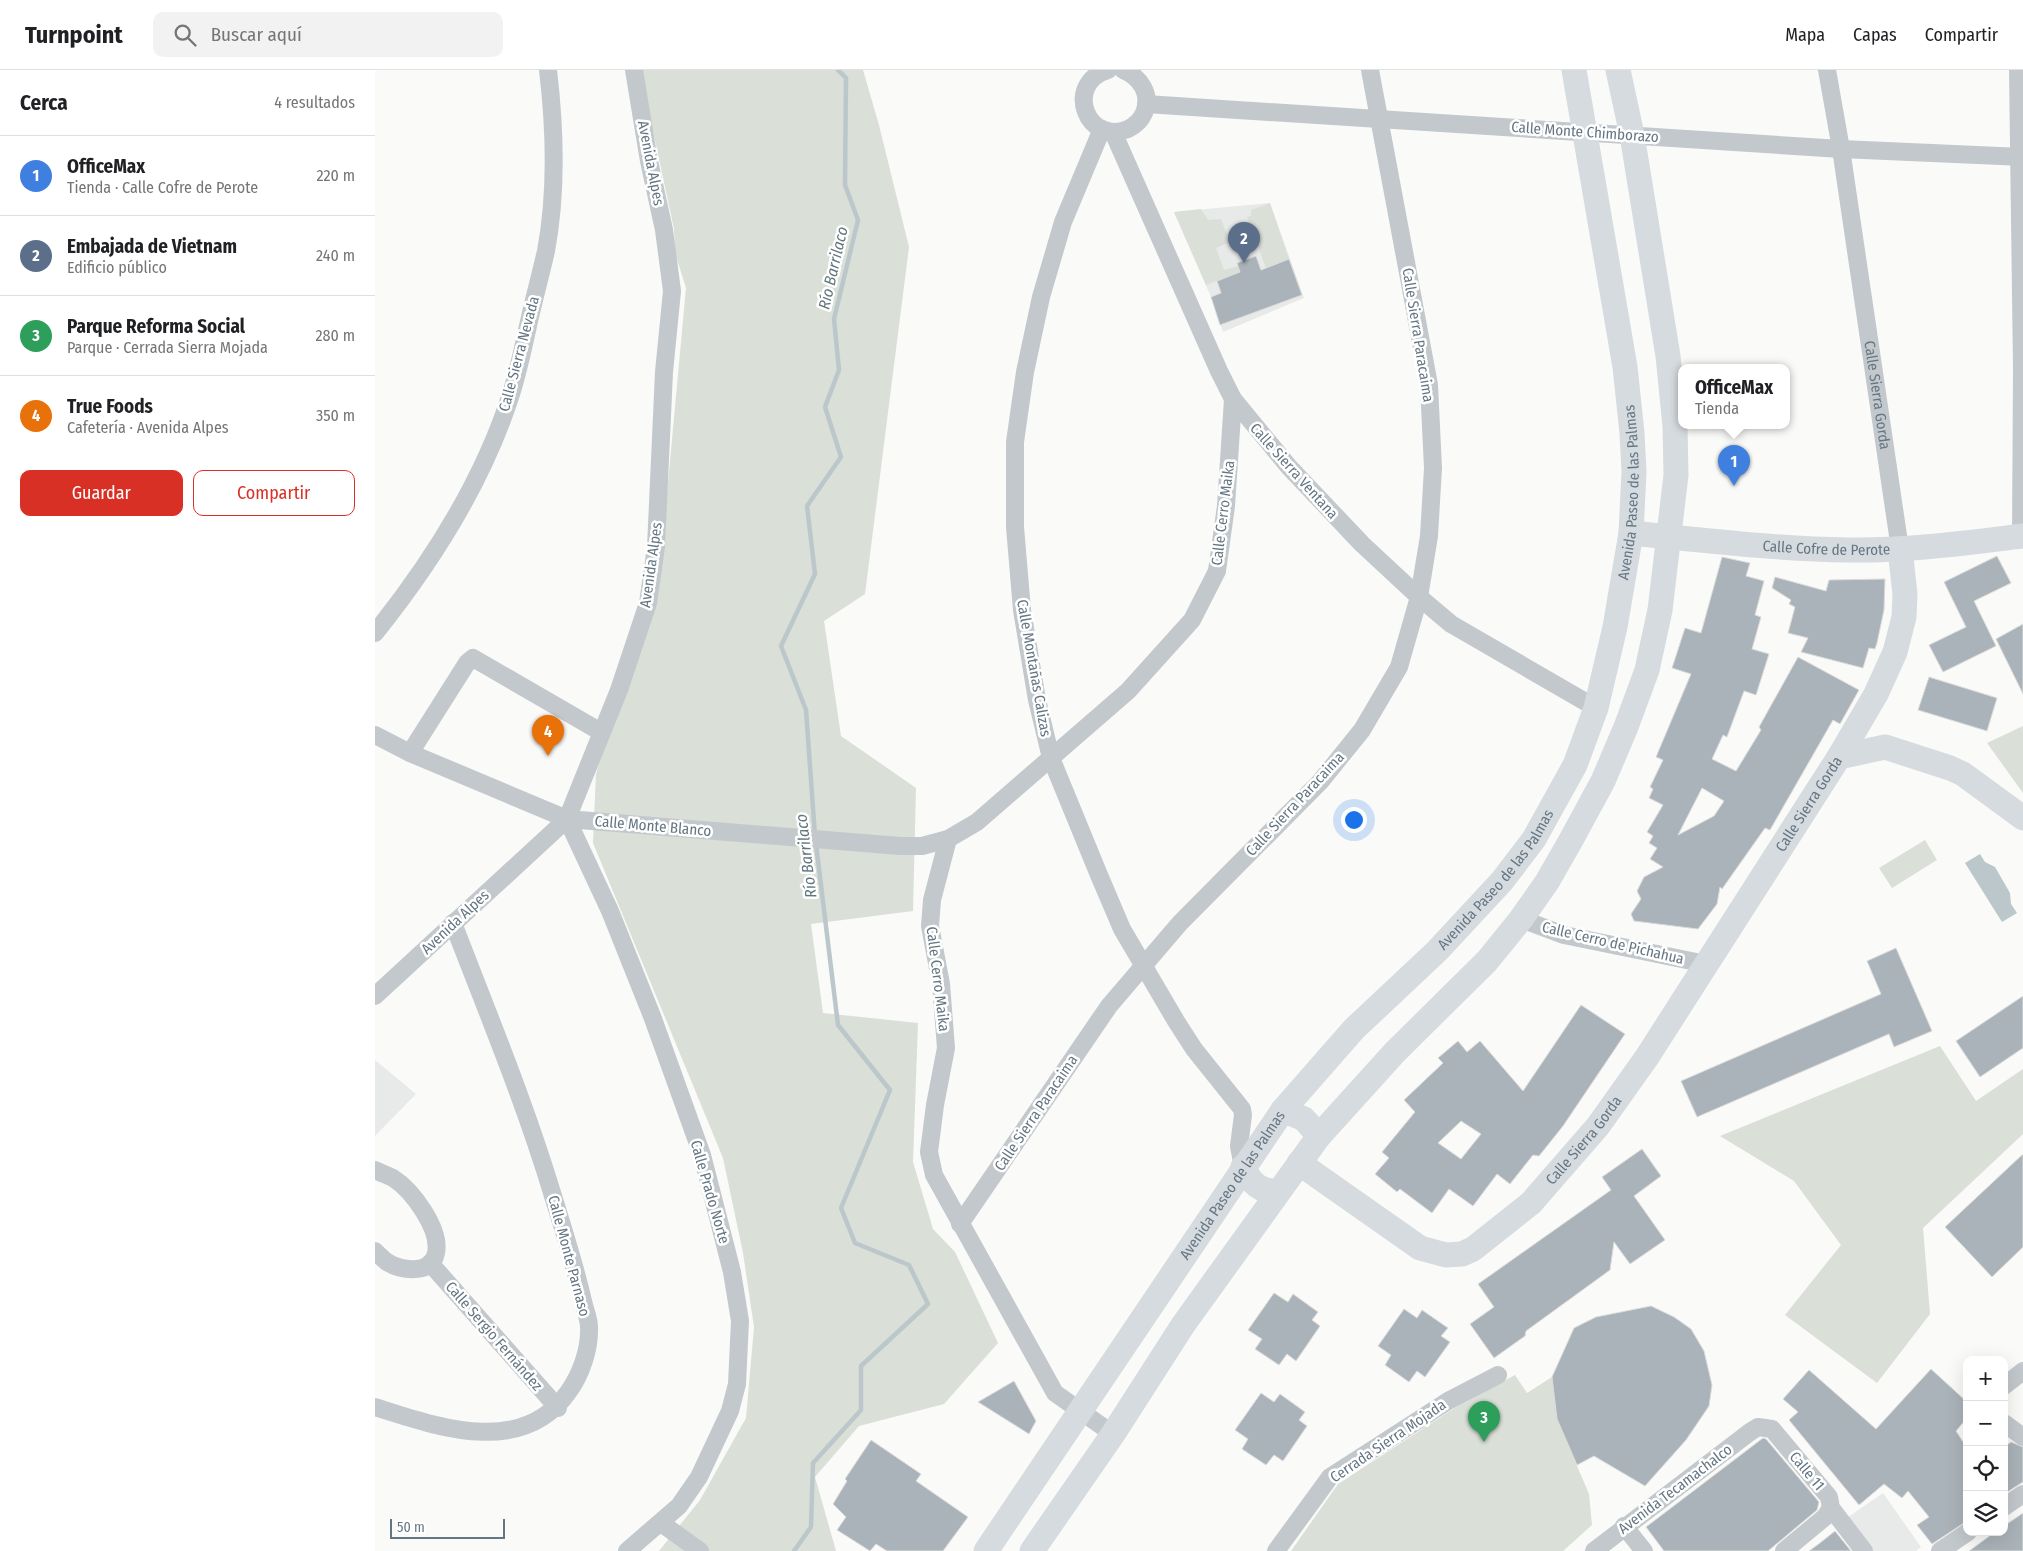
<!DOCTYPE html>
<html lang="es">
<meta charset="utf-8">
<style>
:root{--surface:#fff;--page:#f2f2f2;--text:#202124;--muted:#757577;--line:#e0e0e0;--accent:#d93025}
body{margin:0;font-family:"Fira Sans Condensed",sans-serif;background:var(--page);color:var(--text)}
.controls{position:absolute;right:15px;bottom:15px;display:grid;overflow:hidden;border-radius:10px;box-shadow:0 5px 20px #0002}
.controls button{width:45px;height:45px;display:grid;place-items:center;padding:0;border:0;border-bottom:1px solid var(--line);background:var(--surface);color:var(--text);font:25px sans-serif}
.scale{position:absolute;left:15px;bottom:12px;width:115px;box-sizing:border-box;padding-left:5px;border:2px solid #657683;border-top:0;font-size:14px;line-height:18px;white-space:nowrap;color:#657683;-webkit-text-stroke:4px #fff;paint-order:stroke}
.you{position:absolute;left:978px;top:749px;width:18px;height:18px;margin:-12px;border:4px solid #fff;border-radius:50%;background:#1a73e8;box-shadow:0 0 0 8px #1a73e833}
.badge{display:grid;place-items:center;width:32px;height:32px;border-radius:50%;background:var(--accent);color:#fff;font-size:16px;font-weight:700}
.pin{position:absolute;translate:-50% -41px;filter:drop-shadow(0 1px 2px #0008)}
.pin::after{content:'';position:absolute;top:26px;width:18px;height:15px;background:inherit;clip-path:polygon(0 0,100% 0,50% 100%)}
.popup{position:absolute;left:1303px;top:294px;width:112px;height:65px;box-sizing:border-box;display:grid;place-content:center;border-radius:10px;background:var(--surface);filter:drop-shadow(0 1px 4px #0005);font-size:16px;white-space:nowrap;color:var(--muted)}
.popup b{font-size:19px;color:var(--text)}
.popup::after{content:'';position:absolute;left:50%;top:100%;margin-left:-10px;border:10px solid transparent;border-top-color:var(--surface)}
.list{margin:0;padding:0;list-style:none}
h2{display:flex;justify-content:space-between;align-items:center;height:65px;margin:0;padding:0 20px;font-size:21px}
h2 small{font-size:16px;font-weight:400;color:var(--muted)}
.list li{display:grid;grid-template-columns:32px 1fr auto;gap:15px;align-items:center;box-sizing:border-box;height:80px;padding:0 20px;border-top:1px solid var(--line)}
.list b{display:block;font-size:19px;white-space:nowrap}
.list p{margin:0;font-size:16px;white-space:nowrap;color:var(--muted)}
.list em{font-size:16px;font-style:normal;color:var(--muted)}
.actions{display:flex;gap:10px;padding:15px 20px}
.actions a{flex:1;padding:11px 0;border:1px solid var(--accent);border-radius:10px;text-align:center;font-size:18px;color:var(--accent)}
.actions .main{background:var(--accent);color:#fff}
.icon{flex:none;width:28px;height:28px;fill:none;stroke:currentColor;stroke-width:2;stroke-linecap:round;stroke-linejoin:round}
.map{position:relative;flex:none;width:1648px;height:1481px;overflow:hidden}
header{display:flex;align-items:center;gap:30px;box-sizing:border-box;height:70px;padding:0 25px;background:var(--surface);border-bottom:1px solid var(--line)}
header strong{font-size:24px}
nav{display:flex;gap:28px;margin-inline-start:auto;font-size:18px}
.search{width:350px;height:45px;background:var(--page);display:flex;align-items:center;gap:12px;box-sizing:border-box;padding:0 18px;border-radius:10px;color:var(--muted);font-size:19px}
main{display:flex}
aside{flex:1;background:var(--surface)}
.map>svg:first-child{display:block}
</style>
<header>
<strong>Turnpoint</strong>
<div class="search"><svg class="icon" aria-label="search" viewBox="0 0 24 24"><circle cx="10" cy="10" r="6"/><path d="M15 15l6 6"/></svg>Buscar aquí</div>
<nav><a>Mapa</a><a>Capas</a><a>Compartir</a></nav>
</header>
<main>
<aside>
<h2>Cerca<small>4 resultados</small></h2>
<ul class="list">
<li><span class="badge" style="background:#3f7fe0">1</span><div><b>OfficeMax</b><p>Tienda · Calle Cofre de Perote</p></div><em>220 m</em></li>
<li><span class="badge" style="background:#5c6f8a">2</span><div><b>Embajada de Vietnam</b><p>Edificio público</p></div><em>240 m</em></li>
<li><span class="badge" style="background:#2e9e5b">3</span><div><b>Parque Reforma Social</b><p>Parque · Cerrada Sierra Mojada</p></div><em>280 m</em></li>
<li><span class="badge" style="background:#e8710a">4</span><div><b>True Foods</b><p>Cafetería · Avenida Alpes</p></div><em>350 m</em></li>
</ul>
<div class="actions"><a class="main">Guardar</a><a>Compartir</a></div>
</aside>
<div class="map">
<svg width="1648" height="1481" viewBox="0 0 1648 1481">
<rect width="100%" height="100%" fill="#fafaf8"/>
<!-- built -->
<path fill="#e8e9e9" d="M 895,133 L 929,228 L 848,262 L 836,227 L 799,142 Z
M 0,990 L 41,1024 L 0,1066 Z
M 1508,1423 L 1546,1477 L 1541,1481 L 1491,1481 L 1469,1450 Z"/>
<!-- green -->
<path fill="#dadfd7" d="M 265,0 L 488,0 L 504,55 L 534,177 L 490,524 L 449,551 L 466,666 L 541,718 L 538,841 L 436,854 L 448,943 L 543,953 L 538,1092 L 558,1159 L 580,1182 L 623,1273 L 569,1334 L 484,1356 L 440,1407 L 461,1481 L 284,1481 L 325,1430 L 371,1348 L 379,1257 L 368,1183 L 348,1088 L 218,773 L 221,704 L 287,478 L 311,218 L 300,183 L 299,159 Z
M 895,133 L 914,189 L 891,198 L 872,147 L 876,146 L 876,140 Z
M 826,139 L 833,150 L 846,149 L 855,172 L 841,178 L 849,200 L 863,196 L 865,202 L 831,215 L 799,142 Z
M 1648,656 L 1648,723 L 1612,673 Z
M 1550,770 L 1562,790 L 1517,818 L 1504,798 Z
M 1565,976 L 1601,1031 L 1648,999 L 1648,1064 L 1548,1158 L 1555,1244 L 1502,1313 L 1410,1245 L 1466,1175 L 1419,1111 L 1345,1066 Z
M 1140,1305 L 1152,1323 L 1177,1307 L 1182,1349 L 1214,1424 L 1217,1455 L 1188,1481 L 916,1481 L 963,1414 L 1078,1339 Z"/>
<!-- water -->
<path fill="#bbc7cb" d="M 1605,784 L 1610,792 L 1620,797 L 1635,823 L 1636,834 L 1642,843 L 1627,852 L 1590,793 Z"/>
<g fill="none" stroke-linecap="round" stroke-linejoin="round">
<!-- stream -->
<path stroke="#bbc7cb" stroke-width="4.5" d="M 440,766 L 431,640 L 406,576 L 440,504 L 432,436 L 466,387 L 450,337 L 464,300 L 459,249 L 483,150 L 470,115 L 471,8 L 463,0
M 419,1481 L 436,1457 L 438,1393 L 486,1340 L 486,1296 L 553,1234 L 534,1195 L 480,1173 L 466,1138 L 515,1020 L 463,955 L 441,774"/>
</g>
<!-- building -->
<path fill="#aab3b9" stroke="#dcdcda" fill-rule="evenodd" d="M 881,186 L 886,200 L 914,189 L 927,225 L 845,255 L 836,227 L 846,223 L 842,211 L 865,202 L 862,193 Z
M 1622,486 L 1636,513 L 1599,531 L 1621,576 L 1568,602 L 1554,575 L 1591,557 L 1569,512 Z
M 1347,487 L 1375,493 L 1371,506 L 1389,511 L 1380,545 L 1386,547 L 1377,579 L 1394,584 L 1381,625 L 1369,621 L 1352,667 L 1348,665 L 1337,689 L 1361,701 L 1386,660 L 1384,657 L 1423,587 L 1484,620 L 1465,654 L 1458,650 L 1395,760 L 1390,758 L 1347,819 L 1345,817 L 1342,834 L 1323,859 L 1259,851 L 1256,844 L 1266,829 L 1262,821 L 1269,807 L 1288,797 L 1275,789 L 1282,778 L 1274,773 L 1278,766 L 1272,762 L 1288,735 L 1274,728 L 1278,719 L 1275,717 L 1288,690 L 1281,687 L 1316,604 L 1297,598 L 1310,558 L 1326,563 ZM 1327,718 L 1349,731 L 1339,746 L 1303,765 Z
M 1400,507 L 1451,521 L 1454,510 L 1510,509 L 1509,540 L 1502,573 L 1500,579 L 1494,578 L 1488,598 L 1426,582 L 1433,568 L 1413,563 L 1420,537 L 1414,534 L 1416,530 L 1397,518 Z
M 1648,554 L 1648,624 L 1621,569 Z
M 1554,607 L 1622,628 L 1612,661 L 1543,640 Z
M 1521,878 L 1557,961 L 1519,977 L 1514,964 L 1322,1047 L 1306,1011 L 1506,924 L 1492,891 Z
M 1648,926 L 1648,978 L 1605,1007 L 1581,971 Z
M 1206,935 L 1250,964 L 1188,1056 L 1164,1086 L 1158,1085 L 1135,1114 L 1122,1104 L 1098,1136 L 1074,1119 L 1057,1143 L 1025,1119 L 1022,1122 L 1000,1104 L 1014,1088 L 1007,1082 L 1040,1042 L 1029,1030 L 1068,993 L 1063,988 L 1083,971 L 1092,982 L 1105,971 L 1148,1021 ZM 1086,1051 L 1106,1064 L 1086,1089 L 1063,1073 Z
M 1267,1079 L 1286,1106 L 1259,1126 L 1290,1170 L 1255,1194 L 1239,1172 L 1235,1200 L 1151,1261 L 1150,1266 L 1119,1288 L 1095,1254 L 1119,1237 L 1103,1214 L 1236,1120 L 1227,1107 Z
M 1648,1084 L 1648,1177 L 1617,1207 L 1570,1157 Z
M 899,1223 L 913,1232 L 918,1224 L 943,1242 L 937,1250 L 945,1256 L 921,1291 L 912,1284 L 904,1295 L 880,1279 L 887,1269 L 873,1260 Z
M 1276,1236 L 1299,1247 L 1316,1259 L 1329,1281 L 1337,1315 L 1334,1336 L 1311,1370 L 1270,1416 L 1219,1386 L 1202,1395 L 1182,1349 L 1177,1307 L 1199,1258 L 1221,1247 Z
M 1029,1239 L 1042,1248 L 1047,1240 L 1073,1258 L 1066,1266 L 1075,1272 L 1050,1307 L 1042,1301 L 1034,1312 L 1010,1295 L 1016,1285 L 1003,1276 Z
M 1556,1299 L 1592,1332 L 1592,1348 L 1581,1361 L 1592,1378 L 1592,1451 L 1557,1474 L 1542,1455 L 1554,1447 L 1533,1421 L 1527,1428 L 1509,1414 L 1484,1435 L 1414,1350 L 1423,1342 L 1408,1329 L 1434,1300 L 1501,1359 Z
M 639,1311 L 661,1351 L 654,1364 L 603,1332 Z
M 886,1323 L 899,1332 L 905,1324 L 930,1342 L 924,1350 L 932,1356 L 908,1391 L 899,1385 L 891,1395 L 867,1379 L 873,1369 L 860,1360 Z
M 1388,1368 L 1391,1369 L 1444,1432 L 1442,1440 L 1393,1481 L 1289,1481 L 1271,1457 Z
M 496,1370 L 546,1404 L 541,1411 L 593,1447 L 568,1481 L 512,1481 L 501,1474 L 495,1481 L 462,1460 L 471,1447 L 458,1434 L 472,1411 L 470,1409 Z
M 1636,1372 L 1648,1377 L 1648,1412 L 1629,1424 L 1629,1377 Z
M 1648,1443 L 1648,1481 L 1594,1481 L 1620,1462 L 1629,1462 L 1629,1456 Z
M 1460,1461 L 1476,1481 L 1434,1481 L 1445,1473 Z"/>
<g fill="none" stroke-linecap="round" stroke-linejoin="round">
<!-- street -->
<g stroke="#c3c8cc" stroke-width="18">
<path d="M 733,0 C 688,14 712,76 753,59 C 759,56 766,50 769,43 C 777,24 765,7 748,0"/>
<path id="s1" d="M 1452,0 L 1466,79 L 1525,479"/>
<path d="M 1643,0 L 1647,299 L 1646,467"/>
<path d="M 771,34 L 1466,79 L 1648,87"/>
<path d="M 727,59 L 688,152 L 666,227 L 650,302 L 640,372 L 640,457 L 647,540 L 662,630 L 676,688 L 724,805 L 747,859 L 801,951 L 819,979 L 867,1039 L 868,1045 L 864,1076 L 868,1097"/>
<path d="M 738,62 L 844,301 L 858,329 L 914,397 L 987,474 L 1044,527 L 1076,554 L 1221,638"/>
<path d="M 0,563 C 57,492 108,412 136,324 C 144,299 149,273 155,247 C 160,225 166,203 171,181 C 182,122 180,59 173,0"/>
<path d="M 0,665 L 35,683 L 192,749 L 525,776 L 547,776 L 573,769 L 602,752 L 753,621 L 817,550 L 842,501 L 851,436 L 858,329"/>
<path d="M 35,683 L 92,593 L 98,588 L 226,662"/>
<path d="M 192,749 L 235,841 L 277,946 L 327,1085 L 357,1202 L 365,1251 L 362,1314 L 355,1341 L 324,1407 L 304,1436 L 252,1481"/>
<path d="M 573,769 L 557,830 L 555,856 L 566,914 L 571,978 L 560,1035 L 554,1082 L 559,1105 L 680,1323 L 738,1364"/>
<path d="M 1146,849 L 1189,865 L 1331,894"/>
<path d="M 0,926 L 192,749 L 244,620 L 273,533 L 281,477 L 289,302 L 297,221 L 289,160 L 274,91 L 259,0"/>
<path d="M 0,1100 C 6,1103 12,1105 18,1108 C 37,1120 66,1159 61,1183 C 57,1205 25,1201 12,1192 C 8,1189 4,1185 0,1181"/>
<path d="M 585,1154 L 734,936 L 805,853 L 945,712 L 987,660 L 1024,597 L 1044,527 L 1054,466 L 1058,398 L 1054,315 L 995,0"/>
<path d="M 55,1193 L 183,1338"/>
<path d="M 1629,1316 L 1648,1301"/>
<path d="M 0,1337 C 63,1357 148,1388 194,1321 C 206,1304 215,1279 214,1257 C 214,1249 210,1240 208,1231 C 200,1196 189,1161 178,1126 C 150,1033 113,944 78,853"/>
<path d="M 1629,1353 L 1648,1367"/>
<path d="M 1629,1437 L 1648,1424"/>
<path d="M 286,1453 L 325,1481"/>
<path d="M 1249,1456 L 1269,1481"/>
<path d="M 901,1481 L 955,1407 L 1073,1331 L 1123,1305"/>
<path d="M 1219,1481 L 1375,1362 L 1383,1357 L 1397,1359 L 1454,1427 L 1456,1438 L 1489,1481"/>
<path d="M 1409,1481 L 1450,1447 L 1456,1438"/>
<path d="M 1565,1481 L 1593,1462"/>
</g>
<!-- secondary -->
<g stroke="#d6dbdf" stroke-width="25">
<path id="s2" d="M 1256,463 C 1328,470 1401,479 1473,480 C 1532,481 1590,473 1648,466"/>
<path d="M 1464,687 L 1510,677 L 1575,698 L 1588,704 L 1648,748"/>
<path d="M 908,1040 L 929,1049 L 944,1066"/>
<path id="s3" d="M 924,1093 L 1045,1178 L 1071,1185 L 1087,1184 L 1098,1179 L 1156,1133 L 1223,1056 L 1272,987 L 1464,687 L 1501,624 L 1520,582 L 1529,547 L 1530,524 L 1525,479"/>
<path d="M 868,1097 C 876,1113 885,1122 903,1121"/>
<path id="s4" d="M 611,1481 L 908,1040 L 979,959 L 1062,881 L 1127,811 L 1159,769 L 1200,695 L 1221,638 L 1240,557 L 1256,463 L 1259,402 L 1257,363 L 1250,297 L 1199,0"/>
<path d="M 657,1481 L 738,1364 L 808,1255 L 944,1066 L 1020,982 L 1112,891 L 1146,849 L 1172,812 L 1196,770 L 1228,711 L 1251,657 L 1272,600 L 1285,540 L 1301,405 L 1300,356 L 1293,286 L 1257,65 L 1243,0"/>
</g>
</g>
<g text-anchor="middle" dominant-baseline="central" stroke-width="5" stroke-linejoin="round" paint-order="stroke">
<!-- street labels -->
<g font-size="15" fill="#657683" stroke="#fff">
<text transform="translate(1210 62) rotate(4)">Calle Monte Chimborazo</text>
<text transform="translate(276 93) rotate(79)">Avenida Alpes</text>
<text transform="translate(1043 265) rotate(81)">Calle Sierra Paracaima</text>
<text transform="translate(144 284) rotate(-75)">Calle Sierra Nevada</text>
<text stroke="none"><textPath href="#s1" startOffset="329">Calle Sierra Gorda</textPath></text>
<text transform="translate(919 401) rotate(48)">Calle Sierra Ventana</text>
<text stroke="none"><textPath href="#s4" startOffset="1266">Avenida Paseo de las Palmas</textPath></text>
<text transform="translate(848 443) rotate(-83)">Calle Cerro Maika</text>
<text stroke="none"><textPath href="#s2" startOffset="196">Calle Cofre de Perote</textPath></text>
<text transform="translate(276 495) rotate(-82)">Avenida Alpes</text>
<text transform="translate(659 598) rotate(80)">Calle Montañas Calizas</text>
<text transform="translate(920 734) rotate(-47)">Calle Sierra Paracaima</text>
<text stroke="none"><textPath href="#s3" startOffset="764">Calle Sierra Gorda</textPath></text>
<text transform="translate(278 756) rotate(5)">Calle Monte Blanco</text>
<text stroke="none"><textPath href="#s4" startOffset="846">Avenida Paseo de las Palmas</textPath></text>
<text transform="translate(80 852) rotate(-43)">Avenida Alpes</text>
<text transform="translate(1238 873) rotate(13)">Calle Cerro de Pichahua</text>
<text transform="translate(563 909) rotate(83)">Calle Cerro Maika</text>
<text transform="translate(661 1043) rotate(-56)">Calle Sierra Paracaima</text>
<text stroke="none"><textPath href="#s3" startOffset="359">Calle Sierra Gorda</textPath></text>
<text stroke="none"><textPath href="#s4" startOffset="441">Avenida Paseo de las Palmas</textPath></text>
<text transform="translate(335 1122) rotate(74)">Calle Prado Norte</text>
<text transform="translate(194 1186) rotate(75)">Calle Monte Parnaso</text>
<text transform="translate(119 1266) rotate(49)">Calle Sergio Fernández</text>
<text transform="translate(1013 1371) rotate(-34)">Cerrada Sierra Mojada</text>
<text transform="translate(1432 1401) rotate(50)">Calle 11</text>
<text transform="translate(1300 1419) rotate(-37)">Avenida Tecamachalco</text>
</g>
<!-- water labels -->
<g font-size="16" font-style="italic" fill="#60757c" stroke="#fff">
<text transform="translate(458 198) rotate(-77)">Río Barrilaco</text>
<text transform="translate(431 786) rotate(-97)">Río Barrilaco</text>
</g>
</g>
</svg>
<div class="controls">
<button>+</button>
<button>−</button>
<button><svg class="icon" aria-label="locate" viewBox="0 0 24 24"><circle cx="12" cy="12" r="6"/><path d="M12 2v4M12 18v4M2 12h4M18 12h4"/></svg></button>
<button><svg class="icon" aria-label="layers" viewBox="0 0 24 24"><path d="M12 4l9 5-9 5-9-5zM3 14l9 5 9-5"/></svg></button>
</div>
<div class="scale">50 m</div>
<div class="you"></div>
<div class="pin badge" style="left:1359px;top:416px;background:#3f7fe0">1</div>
<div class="popup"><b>OfficeMax</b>Tienda</div>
<div class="pin badge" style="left:869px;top:193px;background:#5c6f8a">2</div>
<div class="pin badge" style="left:1109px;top:1372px;background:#2e9e5b">3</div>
<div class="pin badge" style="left:173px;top:686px;background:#e8710a">4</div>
</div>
</main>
